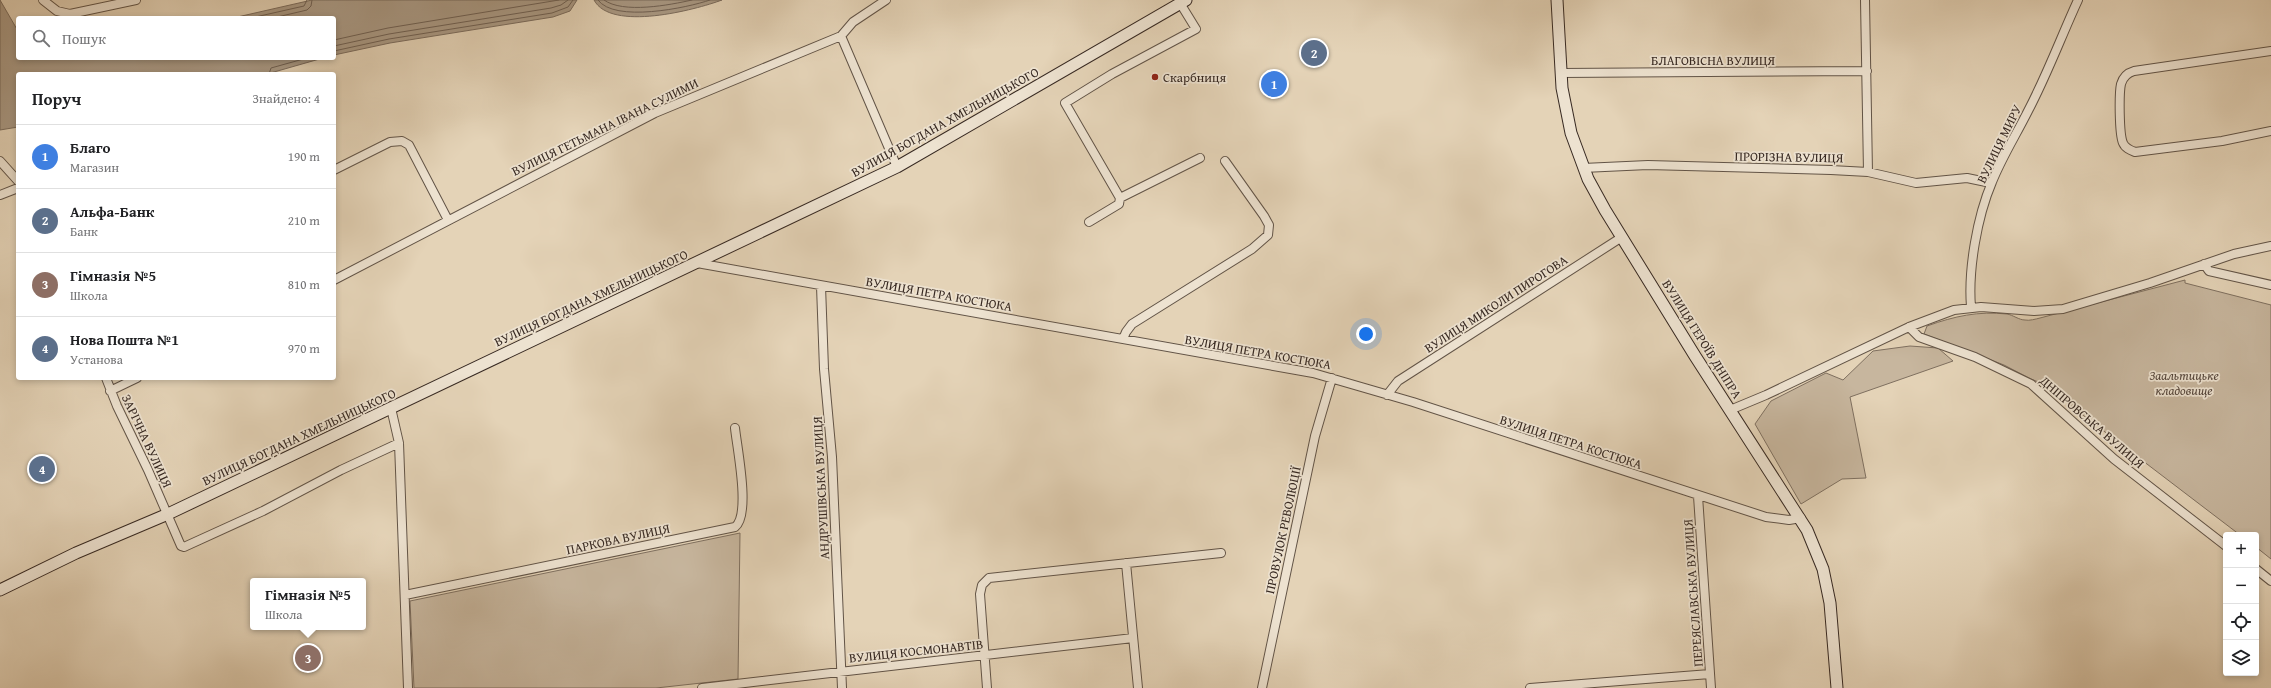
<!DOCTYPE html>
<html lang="uk">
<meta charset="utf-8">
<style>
:root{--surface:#fff;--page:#f2f2f2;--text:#202124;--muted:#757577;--line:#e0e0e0;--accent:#8f2418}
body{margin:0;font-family:"Gentium Book Plus",serif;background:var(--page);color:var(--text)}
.controls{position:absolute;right:12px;bottom:12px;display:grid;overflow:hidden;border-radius:4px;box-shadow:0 2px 6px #0003}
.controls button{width:36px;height:36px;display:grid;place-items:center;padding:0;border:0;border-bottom:1px solid var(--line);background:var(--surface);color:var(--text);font:20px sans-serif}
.you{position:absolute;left:1366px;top:334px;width:14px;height:14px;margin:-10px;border:3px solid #fff;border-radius:50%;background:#1a73e8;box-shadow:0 0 0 6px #1a73e833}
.badge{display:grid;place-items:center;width:26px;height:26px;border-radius:50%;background:var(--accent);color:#fff;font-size:13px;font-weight:700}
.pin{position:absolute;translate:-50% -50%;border:2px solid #fff;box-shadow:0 1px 4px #0006}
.popup{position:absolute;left:250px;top:578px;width:116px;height:52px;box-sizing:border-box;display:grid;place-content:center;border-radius:4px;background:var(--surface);filter:drop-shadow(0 1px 3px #0005);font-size:13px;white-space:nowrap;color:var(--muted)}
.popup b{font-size:15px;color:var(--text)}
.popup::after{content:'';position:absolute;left:50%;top:100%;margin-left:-8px;border:8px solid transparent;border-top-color:var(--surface)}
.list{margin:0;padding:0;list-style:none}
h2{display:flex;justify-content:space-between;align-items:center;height:52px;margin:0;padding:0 16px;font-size:17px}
h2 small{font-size:13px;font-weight:400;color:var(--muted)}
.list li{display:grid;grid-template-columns:26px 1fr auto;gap:12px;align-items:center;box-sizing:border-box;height:64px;padding:0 16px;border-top:1px solid var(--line)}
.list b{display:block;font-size:15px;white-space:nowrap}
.list p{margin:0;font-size:13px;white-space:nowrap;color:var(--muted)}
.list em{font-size:13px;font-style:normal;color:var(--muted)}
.icon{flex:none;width:22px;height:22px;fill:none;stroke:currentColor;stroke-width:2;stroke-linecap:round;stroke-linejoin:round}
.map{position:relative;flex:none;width:2271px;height:688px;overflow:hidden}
.search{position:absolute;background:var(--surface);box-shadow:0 2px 6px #0003;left:16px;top:16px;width:320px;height:44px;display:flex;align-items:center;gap:10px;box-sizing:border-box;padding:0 14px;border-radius:4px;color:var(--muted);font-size:15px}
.panel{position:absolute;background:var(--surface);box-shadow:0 2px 6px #0003;left:16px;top:72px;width:320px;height:308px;border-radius:4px}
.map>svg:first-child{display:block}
</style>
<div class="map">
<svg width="2271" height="688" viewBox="0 0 2271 688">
<rect width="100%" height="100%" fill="#e4d3b7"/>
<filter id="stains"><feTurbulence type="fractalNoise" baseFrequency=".005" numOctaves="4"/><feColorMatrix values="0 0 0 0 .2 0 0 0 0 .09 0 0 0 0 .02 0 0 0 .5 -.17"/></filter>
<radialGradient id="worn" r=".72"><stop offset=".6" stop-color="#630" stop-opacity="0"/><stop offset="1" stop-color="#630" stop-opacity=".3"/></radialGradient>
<!-- green -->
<path fill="#c7b69e" stroke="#7f7060" d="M 2185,280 L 2185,283 L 2271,305 L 2271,559 L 2256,547 L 2256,535 L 2240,535 L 2067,403 L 2058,390 L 2031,379 L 2004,365 L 1924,334 L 1927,326 C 1955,316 1978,311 2007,314 C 2013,315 2019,320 2025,320 C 2029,321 2036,319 2040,318 Z
M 1910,346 L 1938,348 L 1953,361 L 1850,397 L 1866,478 L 1842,479 L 1801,504 L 1755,424 L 1771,401 L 1826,373 L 1843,380 L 1873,351 Z
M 740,533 L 738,679 L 656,688 L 414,688 L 410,601 Z"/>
<!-- water -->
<path fill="#a99984" stroke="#7b6c5d" d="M 0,0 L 18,31 L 18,58 L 323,58 L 267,74 L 18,74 L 18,127 L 0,130 Z
M 312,0 L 577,0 L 570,11 L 553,17 L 390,43 L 334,55 L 334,18 L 233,18 Z
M 594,0 L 722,0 C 695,10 611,32 594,0 Z"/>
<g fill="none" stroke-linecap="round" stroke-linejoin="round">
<!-- shore -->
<path stroke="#706153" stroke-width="1" d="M 598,0 C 614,23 687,8 710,0
M 604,0 C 623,14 670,5 692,0
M 251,18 L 304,6 L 307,0
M 273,18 L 307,10 L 311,6 L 312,0
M 334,40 L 388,28 L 559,0
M 334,46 L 389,34 L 551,8 L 561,5 L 568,0
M 334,51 L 389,39 L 552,13 L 568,7 L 573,0
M 269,74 L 271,68 L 307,58"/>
<!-- street casing -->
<g stroke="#625447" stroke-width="10">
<path id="street" d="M 43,0 L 57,11 L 70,14 L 136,0
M 1865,0 L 1868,172
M 841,36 L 897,167
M 2271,51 L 2134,71 C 2127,73 2123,77 2121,84 C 2119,93 2119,134 2123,143 C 2125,148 2130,150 2135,152 L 2222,141 L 2271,131
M 1560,73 L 1867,71
M 0,161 L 18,181
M 1583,168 L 1648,165 L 1831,170 L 1868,172 L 1916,183 L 1967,178 L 1991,183
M 334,170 L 390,142 L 402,141 L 409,145 L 448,220
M 0,195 L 18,188
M 1120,198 L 1065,103 L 1112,74 L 1196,29 L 1180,3
M 1089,222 L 1119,204 L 1120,198 L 1200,158
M 697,263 L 1313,373 L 1413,402 L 1766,517 L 1789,520 L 1801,518
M 2204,264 L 2209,271 L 2271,285
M 334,280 L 655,113 L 841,36 L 853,22 L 886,0
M 821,286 L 824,369 L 832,457 L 842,688
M 1971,307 C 1968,270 1977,217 1992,182 C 2002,157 2016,135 2028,111 C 2047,75 2061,37 2078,0
M 1909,327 L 1919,337 L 1975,357 L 2031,384 L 2114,459 L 2226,546
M 1123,339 L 1126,332 L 1132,324 L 1252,249 L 1268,235 L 1269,225 L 1264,216 L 1225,161
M 106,378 L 117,406 L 148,470 L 181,546 L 184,547 L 263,511 L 341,470 L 399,443
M 110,391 L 137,378
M 1387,395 L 1398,381 L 1622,237
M 391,408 L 399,443 L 408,688
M 1730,410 L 1766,395 L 1909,327 L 1954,310 L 1981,307 L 2034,311 L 2063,309 L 2150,283 L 2234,254 L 2271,246
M 1698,496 L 1711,688
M 1126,563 L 1138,688
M 2256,569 L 2271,581
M 405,595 L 735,527 C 751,515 737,448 735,428
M 702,688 L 1133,638
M 987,688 L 980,594 L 982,585 L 989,578 L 1221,553
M 1262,688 L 1315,436 L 1332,378
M 1530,688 L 1710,674"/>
</g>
<!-- secondary casing -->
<g stroke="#372922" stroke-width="13">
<path id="secondary" d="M 1557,0 L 1562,88 L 1571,133 L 1588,179 L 1605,210 L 1695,356 L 1807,530 L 1823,569 L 1830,603 L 1837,688
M 0,590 L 76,553 L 168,514 L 897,167 L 1186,0"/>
</g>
<!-- street -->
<use href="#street" stroke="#ede2d0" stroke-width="8"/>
<!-- secondary -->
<use href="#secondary" stroke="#ede2d0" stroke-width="11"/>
</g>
<!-- markers -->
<circle fill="#8f2418" stroke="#ede2d0" stroke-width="1.5" cx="1155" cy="77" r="4"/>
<g text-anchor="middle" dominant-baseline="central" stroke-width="3.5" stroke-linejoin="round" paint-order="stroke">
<!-- street labels -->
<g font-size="13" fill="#372922" stroke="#ede2d0">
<text x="1713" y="60">БЛАГОВІСНА ВУЛИЦЯ</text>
<text transform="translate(945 122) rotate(-29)">ВУЛИЦЯ БОГДАНА ХМЕЛЬНИЦЬКОГО</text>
<text transform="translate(605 127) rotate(-26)">ВУЛИЦЯ ГЕТЬМАНА ІВАНА СУЛИМИ</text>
<text transform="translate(1999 144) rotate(-64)">ВУЛИЦЯ МИРУ</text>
<text transform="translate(1789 157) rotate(1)">ПРОРІЗНА ВУЛИЦЯ</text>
<text transform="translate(939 294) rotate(10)">ВУЛИЦЯ ПЕТРА КОСТЮКА</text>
<text transform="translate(591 298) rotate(-25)">ВУЛИЦЯ БОГДАНА ХМЕЛЬНИЦЬКОГО</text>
<text transform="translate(1496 304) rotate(-33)">ВУЛИЦЯ МИКОЛИ ПИРОГОВА</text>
<text transform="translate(1702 339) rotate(58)">ВУЛИЦЯ ГЕРОЇВ ДНІПРА</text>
<text transform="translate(1258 352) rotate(10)">ВУЛИЦЯ ПЕТРА КОСТЮКА</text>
<text transform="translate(2092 422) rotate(41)">ДНІПРОВСЬКА ВУЛИЦЯ</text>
<text transform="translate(299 437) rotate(-25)">ВУЛИЦЯ БОГДАНА ХМЕЛЬНИЦЬКОГО</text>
<text transform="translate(147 441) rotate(65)">ЗАРІЧНА ВУЛИЦЯ</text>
<text transform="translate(1571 442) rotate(18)">ВУЛИЦЯ ПЕТРА КОСТЮКА</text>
<text transform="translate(821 488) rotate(-93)">АНДРУШІВСЬКА ВУЛИЦЯ</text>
<text transform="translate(1283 530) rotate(-78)">ПРОВУЛОК РЕВОЛЮЦІЇ</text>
<text transform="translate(618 539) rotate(-12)">ПАРКОВА ВУЛИЦЯ</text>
<text transform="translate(1693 593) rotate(-94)">ПЕРЕЯСЛАВСЬКА ВУЛИЦЯ</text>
<text transform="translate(916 651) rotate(-6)">ВУЛИЦЯ КОСМОНАВТІВ</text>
</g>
<!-- poi labels -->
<g font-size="13" fill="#372922" stroke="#ede2d0" text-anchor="start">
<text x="1163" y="77">Скарбниця</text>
</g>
<!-- park labels -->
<g font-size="13" font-style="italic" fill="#54453b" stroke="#ede2d0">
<text x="2184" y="375">Заальтицьке<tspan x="2184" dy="15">кладовище</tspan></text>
</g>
</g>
<rect width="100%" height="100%" filter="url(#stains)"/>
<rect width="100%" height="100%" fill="url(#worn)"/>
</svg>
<div class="controls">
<button>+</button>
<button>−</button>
<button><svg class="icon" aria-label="locate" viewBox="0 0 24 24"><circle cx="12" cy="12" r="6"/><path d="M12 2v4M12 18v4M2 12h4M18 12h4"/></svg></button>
<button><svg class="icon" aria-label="layers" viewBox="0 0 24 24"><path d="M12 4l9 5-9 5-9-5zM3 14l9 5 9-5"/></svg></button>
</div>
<div class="you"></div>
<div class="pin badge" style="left:1274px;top:84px;background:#3f7fe0">1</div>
<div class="pin badge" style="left:1314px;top:53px;background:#5c6f8a">2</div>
<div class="pin badge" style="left:308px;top:658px;background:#8d6e63">3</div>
<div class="popup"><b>Гімназія №5</b>Школа</div>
<div class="pin badge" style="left:42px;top:469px;background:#5c6f8a">4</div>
<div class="search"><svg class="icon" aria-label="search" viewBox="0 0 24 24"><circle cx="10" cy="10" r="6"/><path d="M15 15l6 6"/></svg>Пошук</div>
<section class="panel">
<h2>Поруч<small>Знайдено: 4</small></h2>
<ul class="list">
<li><span class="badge" style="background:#3f7fe0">1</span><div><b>Благо</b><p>Магазин</p></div><em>190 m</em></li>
<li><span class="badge" style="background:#5c6f8a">2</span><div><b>Альфа-Банк</b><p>Банк</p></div><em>210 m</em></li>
<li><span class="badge" style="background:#8d6e63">3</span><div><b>Гімназія №5</b><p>Школа</p></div><em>810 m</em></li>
<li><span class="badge" style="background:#5c6f8a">4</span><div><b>Нова Пошта №1</b><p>Установа</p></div><em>970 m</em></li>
</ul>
</section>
</div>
